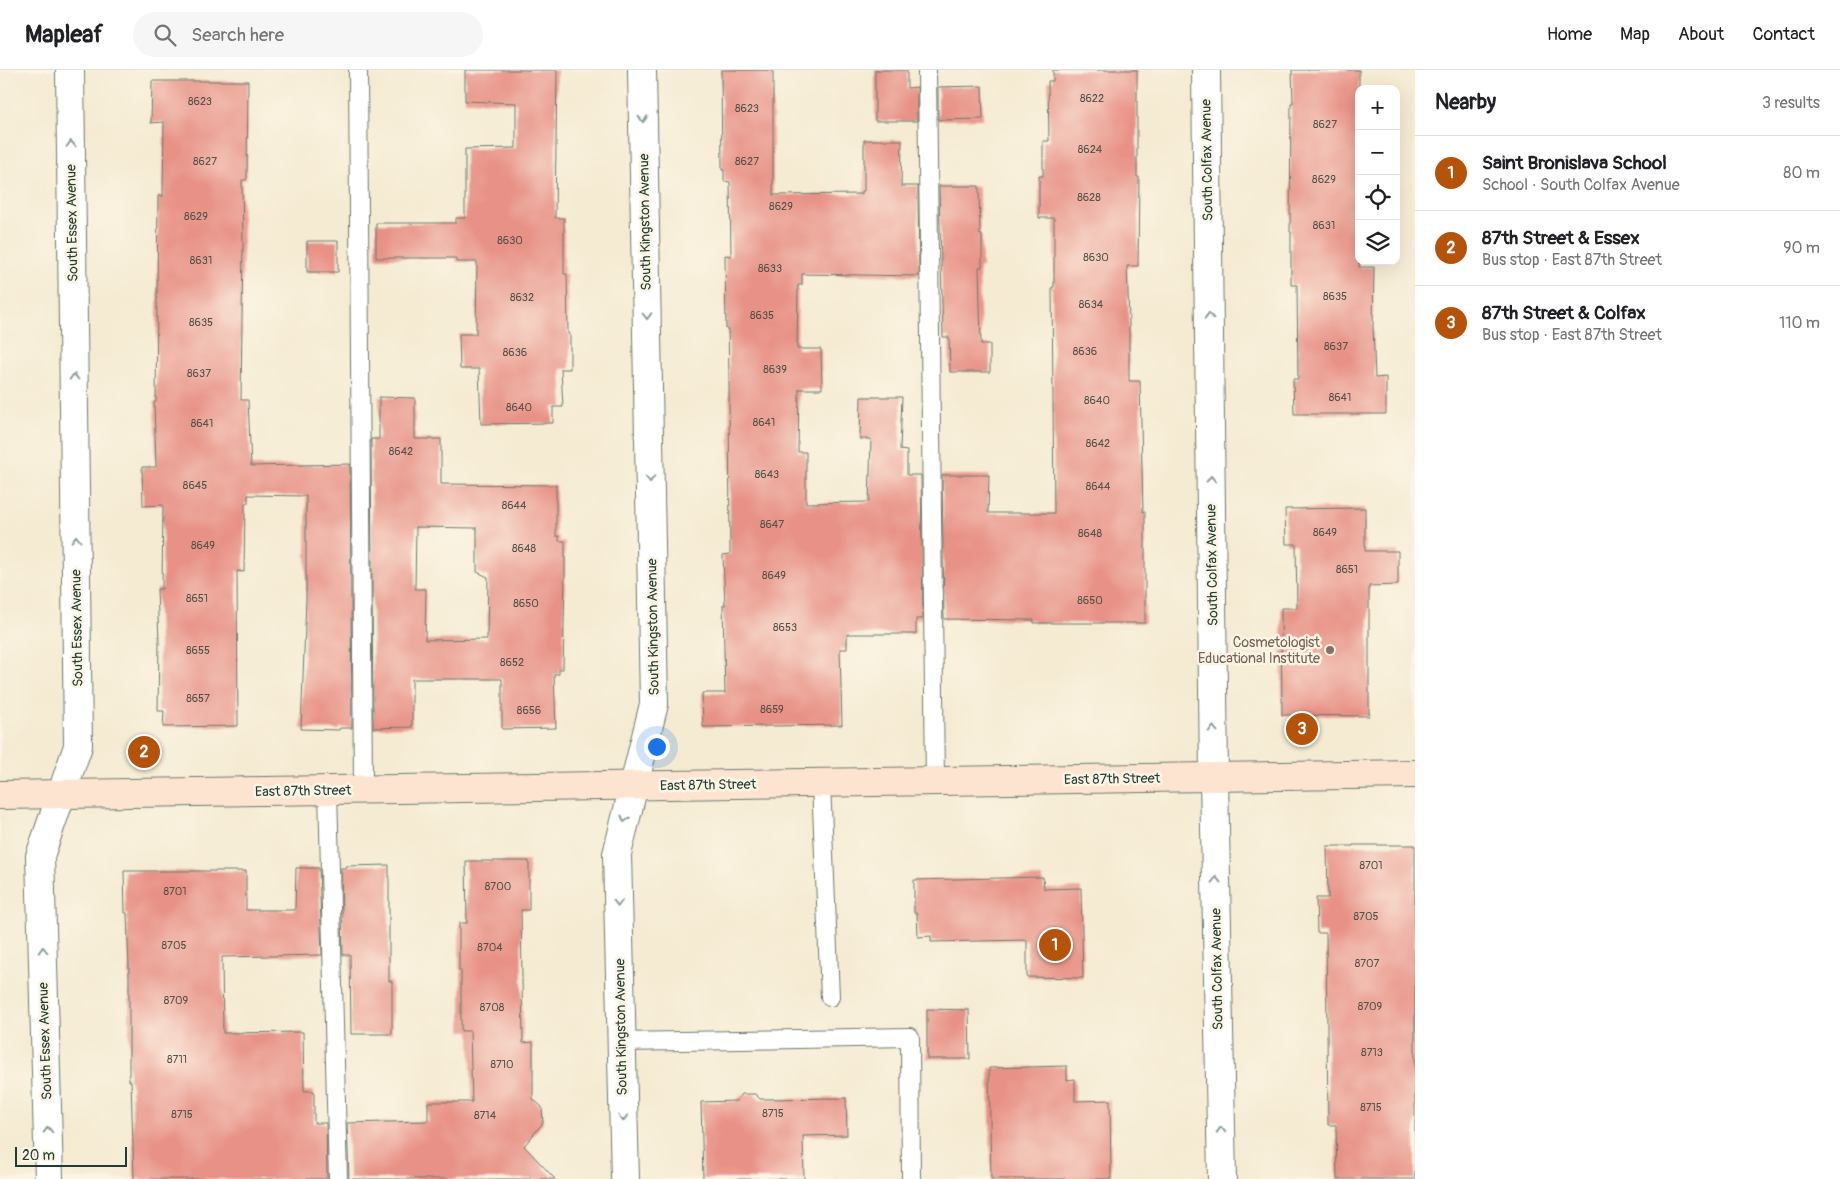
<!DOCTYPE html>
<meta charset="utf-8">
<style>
:root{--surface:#fff;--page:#f6f6f6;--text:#202124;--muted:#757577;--line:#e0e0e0;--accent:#b45309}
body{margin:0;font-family:Pangolin,sans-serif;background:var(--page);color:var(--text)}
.controls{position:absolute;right:15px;top:15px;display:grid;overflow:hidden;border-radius:10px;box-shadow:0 5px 20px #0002}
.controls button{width:45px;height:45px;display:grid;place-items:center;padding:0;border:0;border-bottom:1px solid var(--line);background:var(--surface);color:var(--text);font:25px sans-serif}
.scale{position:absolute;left:15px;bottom:12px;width:112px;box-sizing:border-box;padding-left:5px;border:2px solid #1f3d34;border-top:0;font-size:14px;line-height:18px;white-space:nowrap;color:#1f3d34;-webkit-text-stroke:4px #fcf5e5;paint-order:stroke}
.you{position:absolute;left:656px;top:676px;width:18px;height:18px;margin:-12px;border:4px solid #fff;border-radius:50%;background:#1a73e8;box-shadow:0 0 0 8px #1a73e833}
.badge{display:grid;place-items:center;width:32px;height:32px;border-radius:50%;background:var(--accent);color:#fff;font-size:16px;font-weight:700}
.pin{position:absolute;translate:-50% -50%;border:2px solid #fff;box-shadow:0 1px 5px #0006}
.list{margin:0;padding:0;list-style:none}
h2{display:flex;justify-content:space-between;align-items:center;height:65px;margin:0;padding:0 20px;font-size:21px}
h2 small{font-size:16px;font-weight:400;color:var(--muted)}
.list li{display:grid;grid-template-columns:32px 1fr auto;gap:15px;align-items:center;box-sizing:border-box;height:75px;padding:0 20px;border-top:1px solid var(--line)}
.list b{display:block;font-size:19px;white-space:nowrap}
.list p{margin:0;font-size:16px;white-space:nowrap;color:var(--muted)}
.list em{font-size:16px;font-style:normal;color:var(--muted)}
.icon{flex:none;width:28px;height:28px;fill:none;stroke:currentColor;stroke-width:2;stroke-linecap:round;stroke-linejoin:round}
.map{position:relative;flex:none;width:1415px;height:1109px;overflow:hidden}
header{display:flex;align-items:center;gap:30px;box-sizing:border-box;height:70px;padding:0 25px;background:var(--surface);border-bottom:1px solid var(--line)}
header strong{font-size:24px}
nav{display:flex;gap:28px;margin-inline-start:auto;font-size:18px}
.search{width:350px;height:45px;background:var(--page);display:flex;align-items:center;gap:12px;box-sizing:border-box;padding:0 18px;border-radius:28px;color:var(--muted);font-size:19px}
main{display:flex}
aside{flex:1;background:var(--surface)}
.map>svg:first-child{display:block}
</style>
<header>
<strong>Mapleaf</strong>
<div class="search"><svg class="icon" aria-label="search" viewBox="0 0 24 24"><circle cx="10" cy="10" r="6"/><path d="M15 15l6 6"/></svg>Search here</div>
<nav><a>Home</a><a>Map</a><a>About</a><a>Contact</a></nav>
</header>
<main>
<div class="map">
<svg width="1415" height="1109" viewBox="0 0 1415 1109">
<rect width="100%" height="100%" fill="#fcf5e5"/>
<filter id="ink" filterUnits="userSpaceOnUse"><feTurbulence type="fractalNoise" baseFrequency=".02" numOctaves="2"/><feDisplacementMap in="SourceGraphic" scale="10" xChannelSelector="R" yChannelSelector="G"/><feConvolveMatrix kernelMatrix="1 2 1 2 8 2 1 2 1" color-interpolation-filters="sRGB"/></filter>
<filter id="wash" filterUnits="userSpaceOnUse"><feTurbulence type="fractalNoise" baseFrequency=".0096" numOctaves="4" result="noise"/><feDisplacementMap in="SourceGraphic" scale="20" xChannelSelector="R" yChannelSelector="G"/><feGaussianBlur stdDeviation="1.12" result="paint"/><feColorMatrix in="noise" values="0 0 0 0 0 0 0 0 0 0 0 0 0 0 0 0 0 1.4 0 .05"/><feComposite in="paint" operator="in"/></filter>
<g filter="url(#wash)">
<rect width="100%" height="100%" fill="#f5ebd3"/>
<g id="blocks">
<!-- building -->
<path fill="#e89186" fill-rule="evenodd" d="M 465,0 L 557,0 L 555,148 L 564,148 L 564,204 L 567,204 L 568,264 L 570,264 L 570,299 L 561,299 L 563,337 L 553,337 L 553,353 L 481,354 L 479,299 L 460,299 L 459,264 L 476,264 L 477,192 L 456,192 L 456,188 L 376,188 L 376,153 L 456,153 L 456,148 L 465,148 L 465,79 L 516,78 L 516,33 L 465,31 Z
M 721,0 L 773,0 L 773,125 L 862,124 L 862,121 L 864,121 L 864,70 L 902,70 L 901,116 L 918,116 L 919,206 L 802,204 L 802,215 L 798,215 L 797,279 L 821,279 L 822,319 L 799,319 L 798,382 L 806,382 L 806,433 L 869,432 L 871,369 L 860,369 L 861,327 L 902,327 L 900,380 L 907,381 L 907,405 L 921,405 L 923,549 L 916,549 L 916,564 L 847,564 L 847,579 L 840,579 L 842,655 L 703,657 L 702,623 L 725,623 L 723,535 L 725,535 L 723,485 L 730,484 L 729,304 L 728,259 L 726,259 L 725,185 L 731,186 L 730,112 L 724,111 L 724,100 L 722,100 Z
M 875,0 L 907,0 L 907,18 L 917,17 L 917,51 L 875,51 Z
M 1053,0 L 1137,0 L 1137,107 L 1139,107 L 1138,196 L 1127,196 L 1129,250 L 1129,311 L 1140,311 L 1143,442 L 1145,442 L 1145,553 L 1034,553 L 1034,550 L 944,549 L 942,405 L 989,405 L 988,443 L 1054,443 L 1052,217 L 1054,217 L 1054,148 L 1039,148 L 1039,106 L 1043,106 L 1043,71 L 1049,71 L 1048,11 L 1053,11 Z
M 1292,0 L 1359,0 L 1359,197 L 1374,197 L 1373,256 L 1375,308 L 1386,307 L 1386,344 L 1294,344 L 1293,309 L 1298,309 L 1297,215 L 1291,215 L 1291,162 L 1290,162 L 1291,33 L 1293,33 Z
M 152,11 L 248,11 L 247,107 L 246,110 L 242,110 L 243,172 L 241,330 L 248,330 L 251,396 L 350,394 L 352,658 L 340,658 L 339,660 L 301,659 L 306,529 L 306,426 L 248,425 L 248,433 L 245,433 L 244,502 L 237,501 L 238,656 L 163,657 L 164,641 L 158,641 L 159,572 L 157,519 L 162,519 L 163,435 L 143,436 L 142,397 L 156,397 L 154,332 L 156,332 L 158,126 L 163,126 L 164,52 L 151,53 Z
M 982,16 L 983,49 L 938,50 L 938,17 Z
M 939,116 L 979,116 L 980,165 L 982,165 L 982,197 L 979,197 L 981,274 L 990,274 L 990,302 L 950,302 L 949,267 L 943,267 Z
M 307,171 L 338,171 L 338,202 L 307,202 Z
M 379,327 L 415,328 L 415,369 L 441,369 L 441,414 L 556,415 L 556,466 L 559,466 L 559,471 L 565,471 L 565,506 L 563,599 L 559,599 L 559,604 L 554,604 L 556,658 L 502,659 L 502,609 L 412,609 L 412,657 L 373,658 L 371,369 L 379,369 ZM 416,457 L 477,458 L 477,502 L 488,507 L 487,569 L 425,570 L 426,519 L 415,519 Z
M 1365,438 L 1365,481 L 1398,481 L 1398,515 L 1369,516 L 1369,646 L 1282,645 L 1281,538 L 1297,538 L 1296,474 L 1286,474 L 1285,439 Z
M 1353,775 L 1415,775 L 1415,1109 L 1337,1109 L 1336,1055 L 1328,1055 L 1326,863 L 1317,863 L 1316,828 L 1328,828 L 1327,776 L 1353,776 Z
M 466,791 L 529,791 L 529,840 L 521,840 L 523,973 L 533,972 L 533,1029 L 542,1037 L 543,1053 L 524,1076 L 555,1109 L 349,1109 L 347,1053 L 428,1051 L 428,1032 L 472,1032 L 470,961 L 461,961 L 461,900 L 459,900 L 459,853 L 467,853 Z
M 389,795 L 389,911 L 392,911 L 392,964 L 351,964 L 350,885 L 343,885 L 341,798 L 346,798 L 346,796 Z
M 296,798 L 319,798 L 322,885 L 222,887 L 223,963 L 303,962 L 304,1021 L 314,1021 L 314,1053 L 326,1053 L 327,1109 L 134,1109 L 131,1011 L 129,1011 L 129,898 L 127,843 L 125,843 L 124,801 L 246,801 L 246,840 L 295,840 Z
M 1043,807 L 1044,819 L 1081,818 L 1083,908 L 1027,907 L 1027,870 L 931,872 L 931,866 L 918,867 L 917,843 L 914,843 L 914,810 Z
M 927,939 L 969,940 L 970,989 L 927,989 Z
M 1067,996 L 1067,1010 L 1075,1009 L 1075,1031 L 1110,1030 L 1111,1109 L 991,1109 L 989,998 Z
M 742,1024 L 755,1024 L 760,1029 L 846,1028 L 847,1065 L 803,1066 L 804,1109 L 703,1109 L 701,1032 L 736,1031 Z"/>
</g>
</g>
<g filter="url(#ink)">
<use href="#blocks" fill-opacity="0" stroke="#6a7a6c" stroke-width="1"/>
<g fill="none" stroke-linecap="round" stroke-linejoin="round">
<!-- service casing -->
<g stroke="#6a7a6c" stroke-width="20">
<path id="service" d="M 358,0 L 363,720
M 927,0 L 935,712
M 821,713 L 830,927
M 328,721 L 338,1109
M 621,972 L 910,967 L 911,1109"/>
</g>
<!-- minor casing -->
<g stroke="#6a7a6c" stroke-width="30">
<path id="minor" d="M 1206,0 L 1214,708 L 1222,1109
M 49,1109 L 40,786 L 78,676 L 70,0
M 625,1109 L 617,784 L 654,634 L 642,0"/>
</g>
<!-- secondary casing -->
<g stroke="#6a7a6c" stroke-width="30">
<path id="secondary" d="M 0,725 L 1415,704"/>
</g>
<!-- service -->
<use href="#service" stroke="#fff" stroke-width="18"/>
<!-- minor -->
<use href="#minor" stroke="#fff" stroke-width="28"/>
<!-- secondary -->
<use href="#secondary" stroke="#fde4d1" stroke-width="28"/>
</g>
<!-- one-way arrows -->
<defs><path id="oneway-chevron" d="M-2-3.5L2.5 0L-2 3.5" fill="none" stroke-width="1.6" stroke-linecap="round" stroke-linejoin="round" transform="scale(1.25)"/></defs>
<g stroke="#8f9e9a">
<use href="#oneway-chevron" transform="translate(643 49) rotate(89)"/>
<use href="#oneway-chevron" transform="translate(71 74) rotate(-91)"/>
<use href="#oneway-chevron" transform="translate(647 246) rotate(89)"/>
<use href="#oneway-chevron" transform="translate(1209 246) rotate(-91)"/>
<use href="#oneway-chevron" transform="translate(74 307) rotate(-91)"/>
<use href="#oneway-chevron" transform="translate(650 409) rotate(89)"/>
<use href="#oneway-chevron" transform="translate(1211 409) rotate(-91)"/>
<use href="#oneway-chevron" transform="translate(76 469) rotate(-91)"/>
<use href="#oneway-chevron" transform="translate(1213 659) rotate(-91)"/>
<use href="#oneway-chevron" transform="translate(625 749) rotate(104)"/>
<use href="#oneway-chevron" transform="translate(1216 810) rotate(-91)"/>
<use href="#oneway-chevron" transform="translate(618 833) rotate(89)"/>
<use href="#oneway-chevron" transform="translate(43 880) rotate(-92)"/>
<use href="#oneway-chevron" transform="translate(623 1048) rotate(89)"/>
<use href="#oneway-chevron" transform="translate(48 1060) rotate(-92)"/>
<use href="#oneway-chevron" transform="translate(1221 1060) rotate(-91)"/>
</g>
</g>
<!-- markers -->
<circle fill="#8d6e63" stroke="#fcf5e5" stroke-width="2" cx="1330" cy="580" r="5"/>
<g text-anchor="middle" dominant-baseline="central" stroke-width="5" stroke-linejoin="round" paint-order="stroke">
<!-- number labels -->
<g font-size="11" fill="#515248">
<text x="1092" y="28">8622</text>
<text x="200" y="31">8623</text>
<text x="747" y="38">8623</text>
<text x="1325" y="54">8627</text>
<text x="1090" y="79">8624</text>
<text x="205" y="91">8627</text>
<text x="747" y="91">8627</text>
<text x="1324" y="109">8629</text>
<text x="1089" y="127">8628</text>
<text x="781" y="136">8629</text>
<text x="196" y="146">8629</text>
<text x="1324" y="155">8631</text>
<text x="510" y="170">8630</text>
<text x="1096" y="187">8630</text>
<text x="201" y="190">8631</text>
<text x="770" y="198">8633</text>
<text x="1335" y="226">8635</text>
<text x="522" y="227">8632</text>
<text x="1091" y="234">8634</text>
<text x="762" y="245">8635</text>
<text x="201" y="252">8635</text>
<text x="1336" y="276">8637</text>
<text x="1085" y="281">8636</text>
<text x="515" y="282">8636</text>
<text x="775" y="299">8639</text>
<text x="199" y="303">8637</text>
<text x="1340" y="327">8641</text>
<text x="1097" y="330">8640</text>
<text x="519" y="337">8640</text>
<text x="764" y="352">8641</text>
<text x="202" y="353">8641</text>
<text x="1098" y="373">8642</text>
<text x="401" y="381">8642</text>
<text x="767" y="404">8643</text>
<text x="195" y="415">8645</text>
<text x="1098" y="416">8644</text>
<text x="514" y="435">8644</text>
<text x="772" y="454">8647</text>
<text x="1325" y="462">8649</text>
<text x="1090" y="463">8648</text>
<text x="203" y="475">8649</text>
<text x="524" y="478">8648</text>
<text x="1347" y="499">8651</text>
<text x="774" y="505">8649</text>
<text x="197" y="528">8651</text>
<text x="1090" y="530">8650</text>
<text x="526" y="533">8650</text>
<text x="785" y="557">8653</text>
<text x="198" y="580">8655</text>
<text x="512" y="592">8652</text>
<text x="198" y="628">8657</text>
<text x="772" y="639">8659</text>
<text x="529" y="640">8656</text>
<text x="1371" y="795">8701</text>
<text x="498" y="816">8700</text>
<text x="175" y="821">8701</text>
<text x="1366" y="846">8705</text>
<text x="174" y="875">8705</text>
<text x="490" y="877">8704</text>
<text x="1367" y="893">8707</text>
<text x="176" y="930">8709</text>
<text x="1370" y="936">8709</text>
<text x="492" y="937">8708</text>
<text x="1372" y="982">8713</text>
<text x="177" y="989">8711</text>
<text x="502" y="994">8710</text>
<text x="1371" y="1037">8715</text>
<text x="773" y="1043">8715</text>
<text x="182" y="1044">8715</text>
<text x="485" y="1045">8714</text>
</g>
<!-- street labels -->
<g font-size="14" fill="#1f3d34" stroke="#fcf5e5">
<text transform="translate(1207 90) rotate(-91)">South Colfax Avenue</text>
<text transform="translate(645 152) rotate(-91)">South Kingston Avenue</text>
<text transform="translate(72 153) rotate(-91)">South Essex Avenue</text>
<text transform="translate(1212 495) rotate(-91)">South Colfax Avenue</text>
<text transform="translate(653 557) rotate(-91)">South Kingston Avenue</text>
<text transform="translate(77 558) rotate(-91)">South Essex Avenue</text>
<text transform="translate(1112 709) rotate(-1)">East 87th Street</text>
<text transform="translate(708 715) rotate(-1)">East 87th Street</text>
<text transform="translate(303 721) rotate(-1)">East 87th Street</text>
<text transform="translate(1217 899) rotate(-91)">South Colfax Avenue</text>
<text transform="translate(621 957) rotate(-91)">South Kingston Avenue</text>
<text transform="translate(45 971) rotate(-92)">South Essex Avenue</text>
</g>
<!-- education labels -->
<g font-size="14" fill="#785e54" stroke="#fcf5e5" text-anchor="end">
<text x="1320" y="572">Cosmetologist<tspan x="1320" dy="16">Educational Institute</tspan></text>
</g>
</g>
</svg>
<div class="controls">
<button>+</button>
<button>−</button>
<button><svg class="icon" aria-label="locate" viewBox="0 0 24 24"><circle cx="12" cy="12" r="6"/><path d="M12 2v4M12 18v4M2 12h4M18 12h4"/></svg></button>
<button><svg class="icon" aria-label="layers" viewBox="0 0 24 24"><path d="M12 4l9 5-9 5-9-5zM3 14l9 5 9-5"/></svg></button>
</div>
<div class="scale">20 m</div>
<div class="you"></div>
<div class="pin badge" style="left:1055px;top:875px">1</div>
<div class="pin badge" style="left:144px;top:682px">2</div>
<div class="pin badge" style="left:1302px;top:659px">3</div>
</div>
<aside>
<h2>Nearby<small>3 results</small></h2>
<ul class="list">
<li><span class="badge">1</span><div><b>Saint Bronislava School</b><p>School · South Colfax Avenue</p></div><em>80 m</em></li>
<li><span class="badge">2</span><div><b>87th Street &amp; Essex</b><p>Bus stop · East 87th Street</p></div><em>90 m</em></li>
<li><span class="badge">3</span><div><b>87th Street &amp; Colfax</b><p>Bus stop · East 87th Street</p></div><em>110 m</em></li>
</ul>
</aside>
</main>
